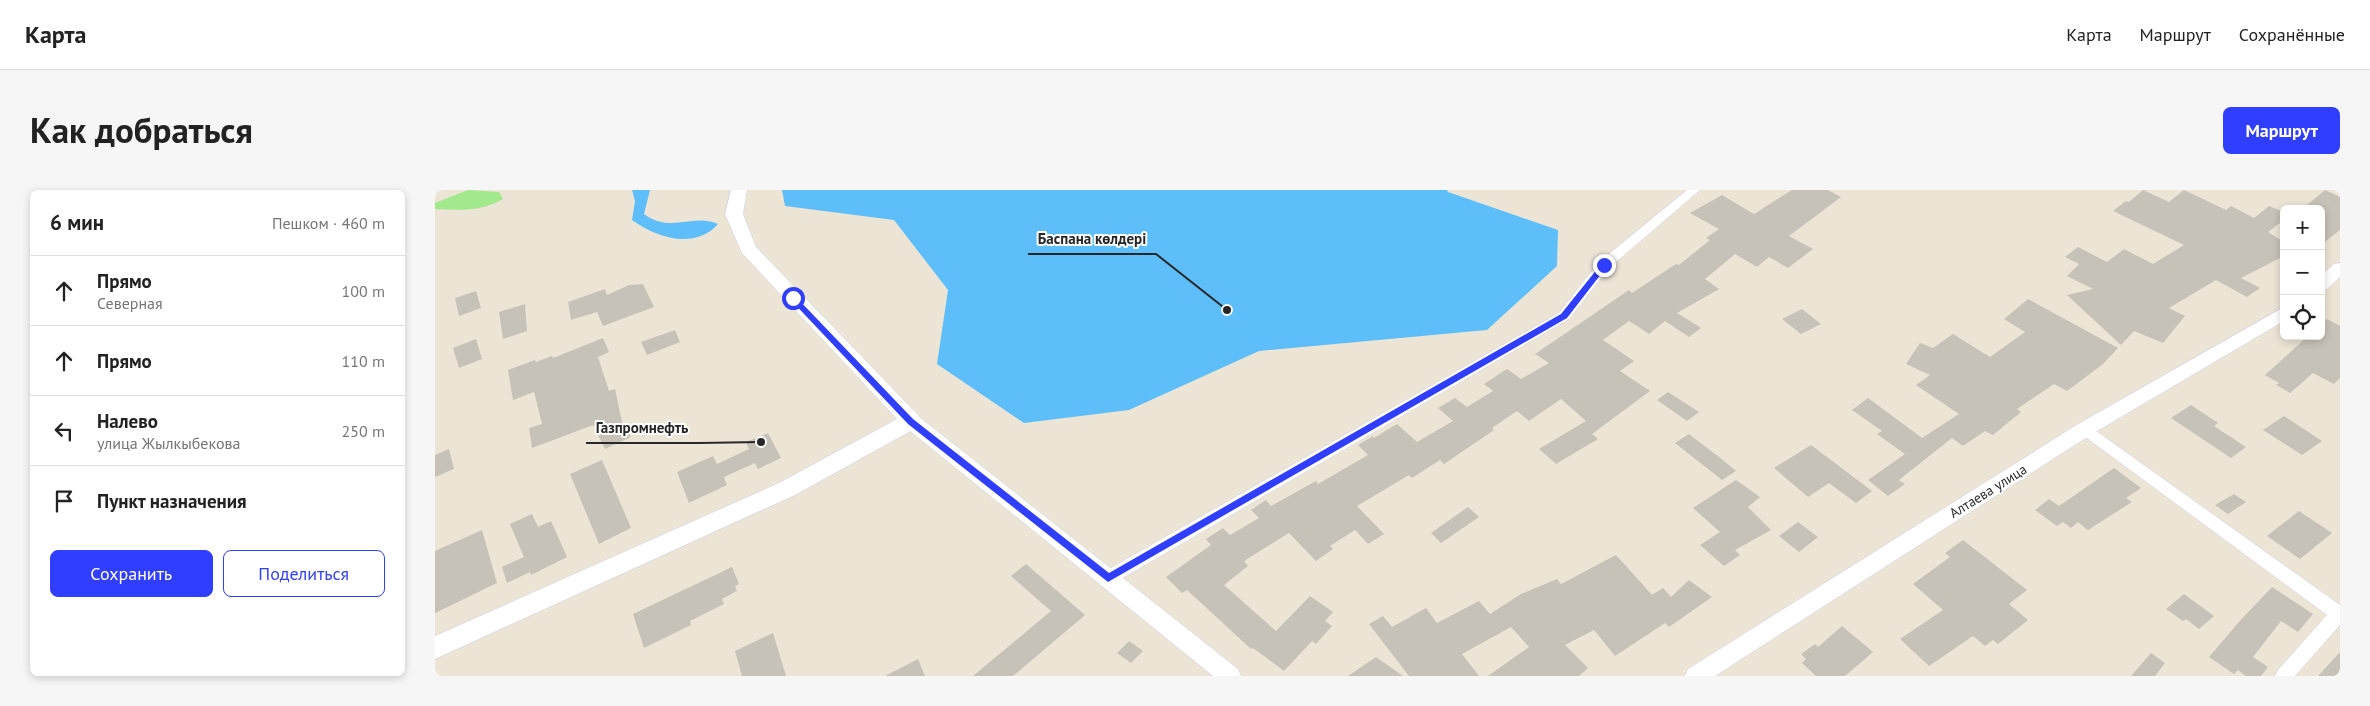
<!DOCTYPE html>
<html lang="ru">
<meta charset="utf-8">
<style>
:root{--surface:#fff;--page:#f6f6f6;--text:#222;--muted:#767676;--line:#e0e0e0;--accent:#303eff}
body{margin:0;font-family:"PT Sans",sans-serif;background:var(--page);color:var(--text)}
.controls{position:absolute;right:15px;top:15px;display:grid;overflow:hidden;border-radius:8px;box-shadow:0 2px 8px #0003}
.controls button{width:45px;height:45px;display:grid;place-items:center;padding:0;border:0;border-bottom:1px solid var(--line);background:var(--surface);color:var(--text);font:25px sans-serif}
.stop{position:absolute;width:15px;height:15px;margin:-11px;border:4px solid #303eff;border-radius:50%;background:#fff}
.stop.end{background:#303eff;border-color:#fff;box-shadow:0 1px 5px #0008}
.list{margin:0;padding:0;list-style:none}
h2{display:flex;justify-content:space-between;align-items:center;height:65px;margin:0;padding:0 20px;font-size:21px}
h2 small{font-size:16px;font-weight:400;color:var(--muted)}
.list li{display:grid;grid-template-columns:32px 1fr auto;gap:15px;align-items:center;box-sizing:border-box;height:70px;padding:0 20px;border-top:1px solid var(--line)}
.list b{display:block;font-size:19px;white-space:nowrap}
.list p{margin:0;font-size:16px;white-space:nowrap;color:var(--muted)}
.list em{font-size:16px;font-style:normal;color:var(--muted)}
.actions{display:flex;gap:10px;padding:15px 20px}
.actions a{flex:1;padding:11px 0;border:1px solid var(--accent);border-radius:8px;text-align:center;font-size:18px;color:var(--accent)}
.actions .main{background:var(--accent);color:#fff}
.icon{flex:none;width:28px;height:28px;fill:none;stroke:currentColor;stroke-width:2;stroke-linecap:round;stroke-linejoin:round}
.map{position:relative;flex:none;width:1905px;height:486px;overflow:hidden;border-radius:8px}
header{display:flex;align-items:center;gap:30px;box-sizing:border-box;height:70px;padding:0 25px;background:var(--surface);border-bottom:1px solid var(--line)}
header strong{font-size:24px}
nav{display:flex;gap:28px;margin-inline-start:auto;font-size:18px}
.intro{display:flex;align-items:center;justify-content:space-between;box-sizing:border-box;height:120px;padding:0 30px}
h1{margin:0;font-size:35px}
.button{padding:12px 22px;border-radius:8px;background:var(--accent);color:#fff;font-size:18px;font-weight:700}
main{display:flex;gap:30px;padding:0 30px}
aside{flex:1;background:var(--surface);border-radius:8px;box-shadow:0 2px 8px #0003}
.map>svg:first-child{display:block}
</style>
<header>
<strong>Карта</strong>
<nav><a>Карта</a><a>Маршрут</a><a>Сохранённые</a></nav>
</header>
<div class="intro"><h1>Как добраться</h1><a class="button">Маршрут</a></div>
<main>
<aside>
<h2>6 мин<small>Пешком · 460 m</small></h2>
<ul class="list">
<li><svg class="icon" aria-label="ahead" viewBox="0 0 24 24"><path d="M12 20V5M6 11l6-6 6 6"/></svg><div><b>Прямо</b><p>Северная</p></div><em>100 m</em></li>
<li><svg class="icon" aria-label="ahead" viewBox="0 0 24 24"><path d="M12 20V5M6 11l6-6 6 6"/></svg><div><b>Прямо</b></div><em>110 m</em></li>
<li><svg class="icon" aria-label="left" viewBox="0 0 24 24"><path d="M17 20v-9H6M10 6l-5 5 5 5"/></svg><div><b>Налево</b><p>улица Жылкыбекова</p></div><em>250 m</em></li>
<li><svg class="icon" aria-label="arrive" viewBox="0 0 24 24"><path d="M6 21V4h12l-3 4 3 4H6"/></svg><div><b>Пункт назначения</b></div></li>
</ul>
<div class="actions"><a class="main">Сохранить</a><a>Поделиться</a></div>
</aside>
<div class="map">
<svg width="1905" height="486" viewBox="0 0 1905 486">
<rect width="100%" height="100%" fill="#ece5d6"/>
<!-- green -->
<path fill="#a1e98c" d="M 33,0 L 64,2 L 68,9 C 45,22 26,20 0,19 L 0,13 Z"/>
<!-- water -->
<path fill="#5dbefa" d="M 197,0 L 215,0 L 209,24 C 236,44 257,23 283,34 C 260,60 222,48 197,30 L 200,11 Z
M 347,0 L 1012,0 L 1013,2 L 1123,40 L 1122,76 L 1052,140 L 824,161 L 694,220 L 589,233 L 502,174 L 513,100 L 459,30 L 350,16 Z"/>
<!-- building -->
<path fill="#c6c2b7" d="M 1357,0 L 1393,0 L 1406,7 L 1354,46 L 1378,59 L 1353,78 L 1334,67 L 1322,77 L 1300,64 L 1270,89 L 1284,99 L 1242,123 L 1266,138 L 1254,147 L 1230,131 L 1214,144 L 1194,131 L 1168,150 L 1199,171 L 1185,181 L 1215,201 L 1157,244 L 1163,249 L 1121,274 L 1104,259 L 1151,231 L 1126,209 L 1094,231 L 1082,221 L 1057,238 L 1059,240 L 1009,274 L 1005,270 L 977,288 L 974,285 L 922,316 L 949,344 L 933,354 L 920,340 L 895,356 L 898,359 L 881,371 L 854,343 L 809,371 L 813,376 L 789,395 L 841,441 L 875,406 L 898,422 L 890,431 L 897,436 L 881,454 L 877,451 L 849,481 L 818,458 L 816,459 L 752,400 L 747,403 L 731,387 L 776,355 L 771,349 L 788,338 L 795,345 L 824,328 L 816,320 L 831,310 L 836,316 L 881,291 L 883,294 L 933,265 L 923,255 L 938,246 L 939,248 L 962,234 L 982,252 L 1018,231 L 1003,218 L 1020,208 L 1032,217 L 1058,201 L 1049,194 L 1072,179 L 1086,189 L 1114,173 L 1100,164 L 1194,100 L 1197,103 L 1241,74 L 1244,75 L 1275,50 L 1271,48 L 1284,39 L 1255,23 L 1287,5 L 1319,24 Z
M 1708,0 L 1734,12 L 1749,0 L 1791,20 L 1796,16 L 1819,28 L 1834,16 L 1849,22 L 1849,30 L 1833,42 L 1849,52 L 1849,66 L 1806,88 L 1825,98 L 1812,107 L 1781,90 L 1734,118 L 1750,126 L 1728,153 L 1699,141 L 1686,155 L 1632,105 L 1658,99 L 1632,86 L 1644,74 L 1630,67 L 1643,57 L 1672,72 L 1689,59 L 1718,74 L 1749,55 L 1678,21 L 1691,11 L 1694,12 Z
M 1890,0 L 1905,7 L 1905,40 L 1886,55 L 1886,19 L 1872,15 Z
M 208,94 L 219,117 L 168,136 L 162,122 L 136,130 L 133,112 L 170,99 L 172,105 L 194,95 Z
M 41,101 L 46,118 L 24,126 L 20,108 Z
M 1593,109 L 1683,158 L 1668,174 L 1632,201 L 1619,194 L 1582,219 L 1586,222 L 1558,245 L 1550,241 L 1528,256 L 1517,248 L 1464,290 L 1470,294 L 1453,306 L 1433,290 L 1470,264 L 1442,244 L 1447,241 L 1417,220 L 1433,208 L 1487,248 L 1524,224 L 1481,195 L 1495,185 L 1471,174 L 1485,153 L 1498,158 L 1518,144 L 1555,167 L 1590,142 L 1569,129 Z
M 90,114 L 92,141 L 68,149 L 64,122 Z
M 1367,119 L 1386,134 L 1366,144 L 1347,129 Z
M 1892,129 L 1905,136 L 1905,188 L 1899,194 L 1878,183 L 1855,203 L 1841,195 L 1844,193 L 1830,185 L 1873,146 L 1886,146 L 1886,134 Z
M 240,140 L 245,152 L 212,165 L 206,152 Z
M 168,148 L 174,162 L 163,167 L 174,201 L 180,199 L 187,232 L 196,247 L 170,259 L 158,235 L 97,258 L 94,238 L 107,234 L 99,202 L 78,210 L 73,180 L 100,170 L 101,172 L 117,166 L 118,168 Z
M 41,149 L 47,169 L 24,178 L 18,158 Z
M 1233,202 L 1264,222 L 1252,231 L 1222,210 Z
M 1756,215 L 1783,233 L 1779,236 L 1811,257 L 1796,268 L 1736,228 Z
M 1849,226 L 1887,251 L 1867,265 L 1828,240 Z
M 333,243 L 346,268 L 323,279 L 320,273 L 289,287 L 292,295 L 254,313 L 242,282 L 278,266 L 282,274 L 314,259 L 311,252 Z
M 1254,244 L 1284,267 L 1301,281 L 1287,290 L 1240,253 Z
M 1376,255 L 1437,301 L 1421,313 L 1394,293 L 1373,307 L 1339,278 Z
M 14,259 L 19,279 L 0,287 L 0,265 Z
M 167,270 L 196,338 L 164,354 L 135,284 Z
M 1679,278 L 1706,298 L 1691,308 L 1697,312 L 1653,340 L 1643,332 L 1636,338 L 1628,332 L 1622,336 L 1600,320 L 1614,309 L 1624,316 Z
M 1301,290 L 1325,307 L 1313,317 L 1336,340 L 1300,360 L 1305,365 L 1289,376 L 1265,355 L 1285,342 L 1258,318 Z
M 1799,304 L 1811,312 L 1793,324 L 1780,315 Z
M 1033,317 L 1044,327 L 1006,353 L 996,343 Z
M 1864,321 L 1897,343 L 1865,369 L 1832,346 Z
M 97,324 L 103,337 L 116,331 L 132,367 L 96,385 L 95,382 L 72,393 L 67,377 L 89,367 L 75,334 Z
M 1363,332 L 1383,347 L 1364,362 L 1344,346 Z
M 47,340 L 62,393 L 0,423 L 0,361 Z
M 1528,350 L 1592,400 L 1574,414 L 1593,430 L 1563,454 L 1558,450 L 1550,456 L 1538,446 L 1494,476 L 1465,449 L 1508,420 L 1478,394 L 1515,367 L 1510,363 Z
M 1181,365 L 1217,405 L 1228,398 L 1236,407 L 1254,390 L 1277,407 L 1234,437 L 1230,433 L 1180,466 L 1159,440 L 1130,455 L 1153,478 L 1144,486 L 1053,486 L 1094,457 L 1076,437 L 1027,464 L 1044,486 L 974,486 L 934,434 L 948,426 L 957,437 L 991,418 L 1002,433 L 1044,411 L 1055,424 L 1086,404 L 1122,389 L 1126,394 Z
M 591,374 L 650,425 L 578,486 L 538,486 L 616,421 L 576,386 Z
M 297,377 L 304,394 L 300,396 L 302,401 L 287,409 L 289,414 L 255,431 L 256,435 L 209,458 L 198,424 Z
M 1837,397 L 1878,424 L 1863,442 L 1846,431 L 1818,467 L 1833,477 L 1826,486 L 1811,486 L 1803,480 L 1799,484 L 1774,467 L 1803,433 Z
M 1749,404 L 1779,426 L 1764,439 L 1751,429 L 1748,431 L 1731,419 Z
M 1407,436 L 1438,462 L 1410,486 L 1381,486 L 1367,473 L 1371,469 L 1366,464 L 1380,454 L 1383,457 Z
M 338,443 L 351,486 L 307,486 L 300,461 Z
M 694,451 L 708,461 L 696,473 L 682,463 Z
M 1905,462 L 1905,486 L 1883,486 Z
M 1716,463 L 1730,473 L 1720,486 L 1696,486 Z
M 941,467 L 968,486 L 913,486 Z
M 483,469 L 490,486 L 450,486 Z"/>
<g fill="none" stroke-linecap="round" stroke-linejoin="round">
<!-- minor casing -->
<g stroke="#cccde2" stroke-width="1">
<path id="minor" d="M 1252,0 L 1265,0 L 1174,78 L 1134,129 L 679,393 L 673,395 L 667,393 L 665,388 L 667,383 L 1124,123 L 1164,72 Z
M 1650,233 L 1905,415 L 1905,435 L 1860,486 L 1840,486 L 1843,480 L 1892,425 L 1645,243 L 1643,239 L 1645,235 Z"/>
</g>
<!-- tertiary casing -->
<g stroke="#cccde2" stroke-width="1">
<path id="tertiary" d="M 1905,73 L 1905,87 L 1892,99 L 1886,100 L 1886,86 L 1899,74 Z
M 1849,117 L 1849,131 L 1657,244 L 1280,486 L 1250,486 L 1253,479 L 1643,234 Z
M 476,224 L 483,226 L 803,479 L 806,486 L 778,486 L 469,236 L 467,231 L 469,226 Z"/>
</g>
<!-- secondary casing -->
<g stroke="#cccde2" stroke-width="1">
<path id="secondary" d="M 296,0 L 312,0 L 308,24 L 321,57 L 483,225 L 487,231 L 483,237 L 360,305 L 0,469 L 0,446 L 344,293 L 462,229 L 307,63 L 290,24 Z"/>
</g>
<!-- minor -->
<use href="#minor" fill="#fff" fill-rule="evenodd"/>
<!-- tertiary -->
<use href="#tertiary" fill="#fff" fill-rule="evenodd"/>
<!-- secondary -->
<use href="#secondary" fill="#fff" fill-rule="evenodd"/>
</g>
<!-- route -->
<path fill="#303eff" d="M 1167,73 L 1173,75 L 1132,128 L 673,392 L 473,234 L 354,108 L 361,107 L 478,229 L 674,383 L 1126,124 Z"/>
<g text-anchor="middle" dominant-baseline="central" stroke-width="4" stroke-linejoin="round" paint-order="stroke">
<!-- street labels -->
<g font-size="14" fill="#272727" stroke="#fff">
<text transform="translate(1553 301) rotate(-32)">Алтаева улица</text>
</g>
</g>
<!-- callouts -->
<path fill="none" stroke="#272727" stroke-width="2" d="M792 120L721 64H593M326 252L264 253H151"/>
<g fill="#272727" stroke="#fff" stroke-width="2">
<circle cx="792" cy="120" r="5"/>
<circle cx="326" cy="252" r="5"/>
</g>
<g font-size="15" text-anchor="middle" font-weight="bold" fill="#272727" stroke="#fff" stroke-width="4" stroke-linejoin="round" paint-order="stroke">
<text x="657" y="54">Баспана көлдері</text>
<text x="207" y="243">Газпромнефть</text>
</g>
</svg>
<div class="controls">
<button>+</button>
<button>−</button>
<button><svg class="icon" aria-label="locate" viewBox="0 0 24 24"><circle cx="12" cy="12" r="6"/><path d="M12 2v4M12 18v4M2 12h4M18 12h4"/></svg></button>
</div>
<div class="stop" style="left:358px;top:108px"></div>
<div class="stop end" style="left:1169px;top:75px"></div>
</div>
</main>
